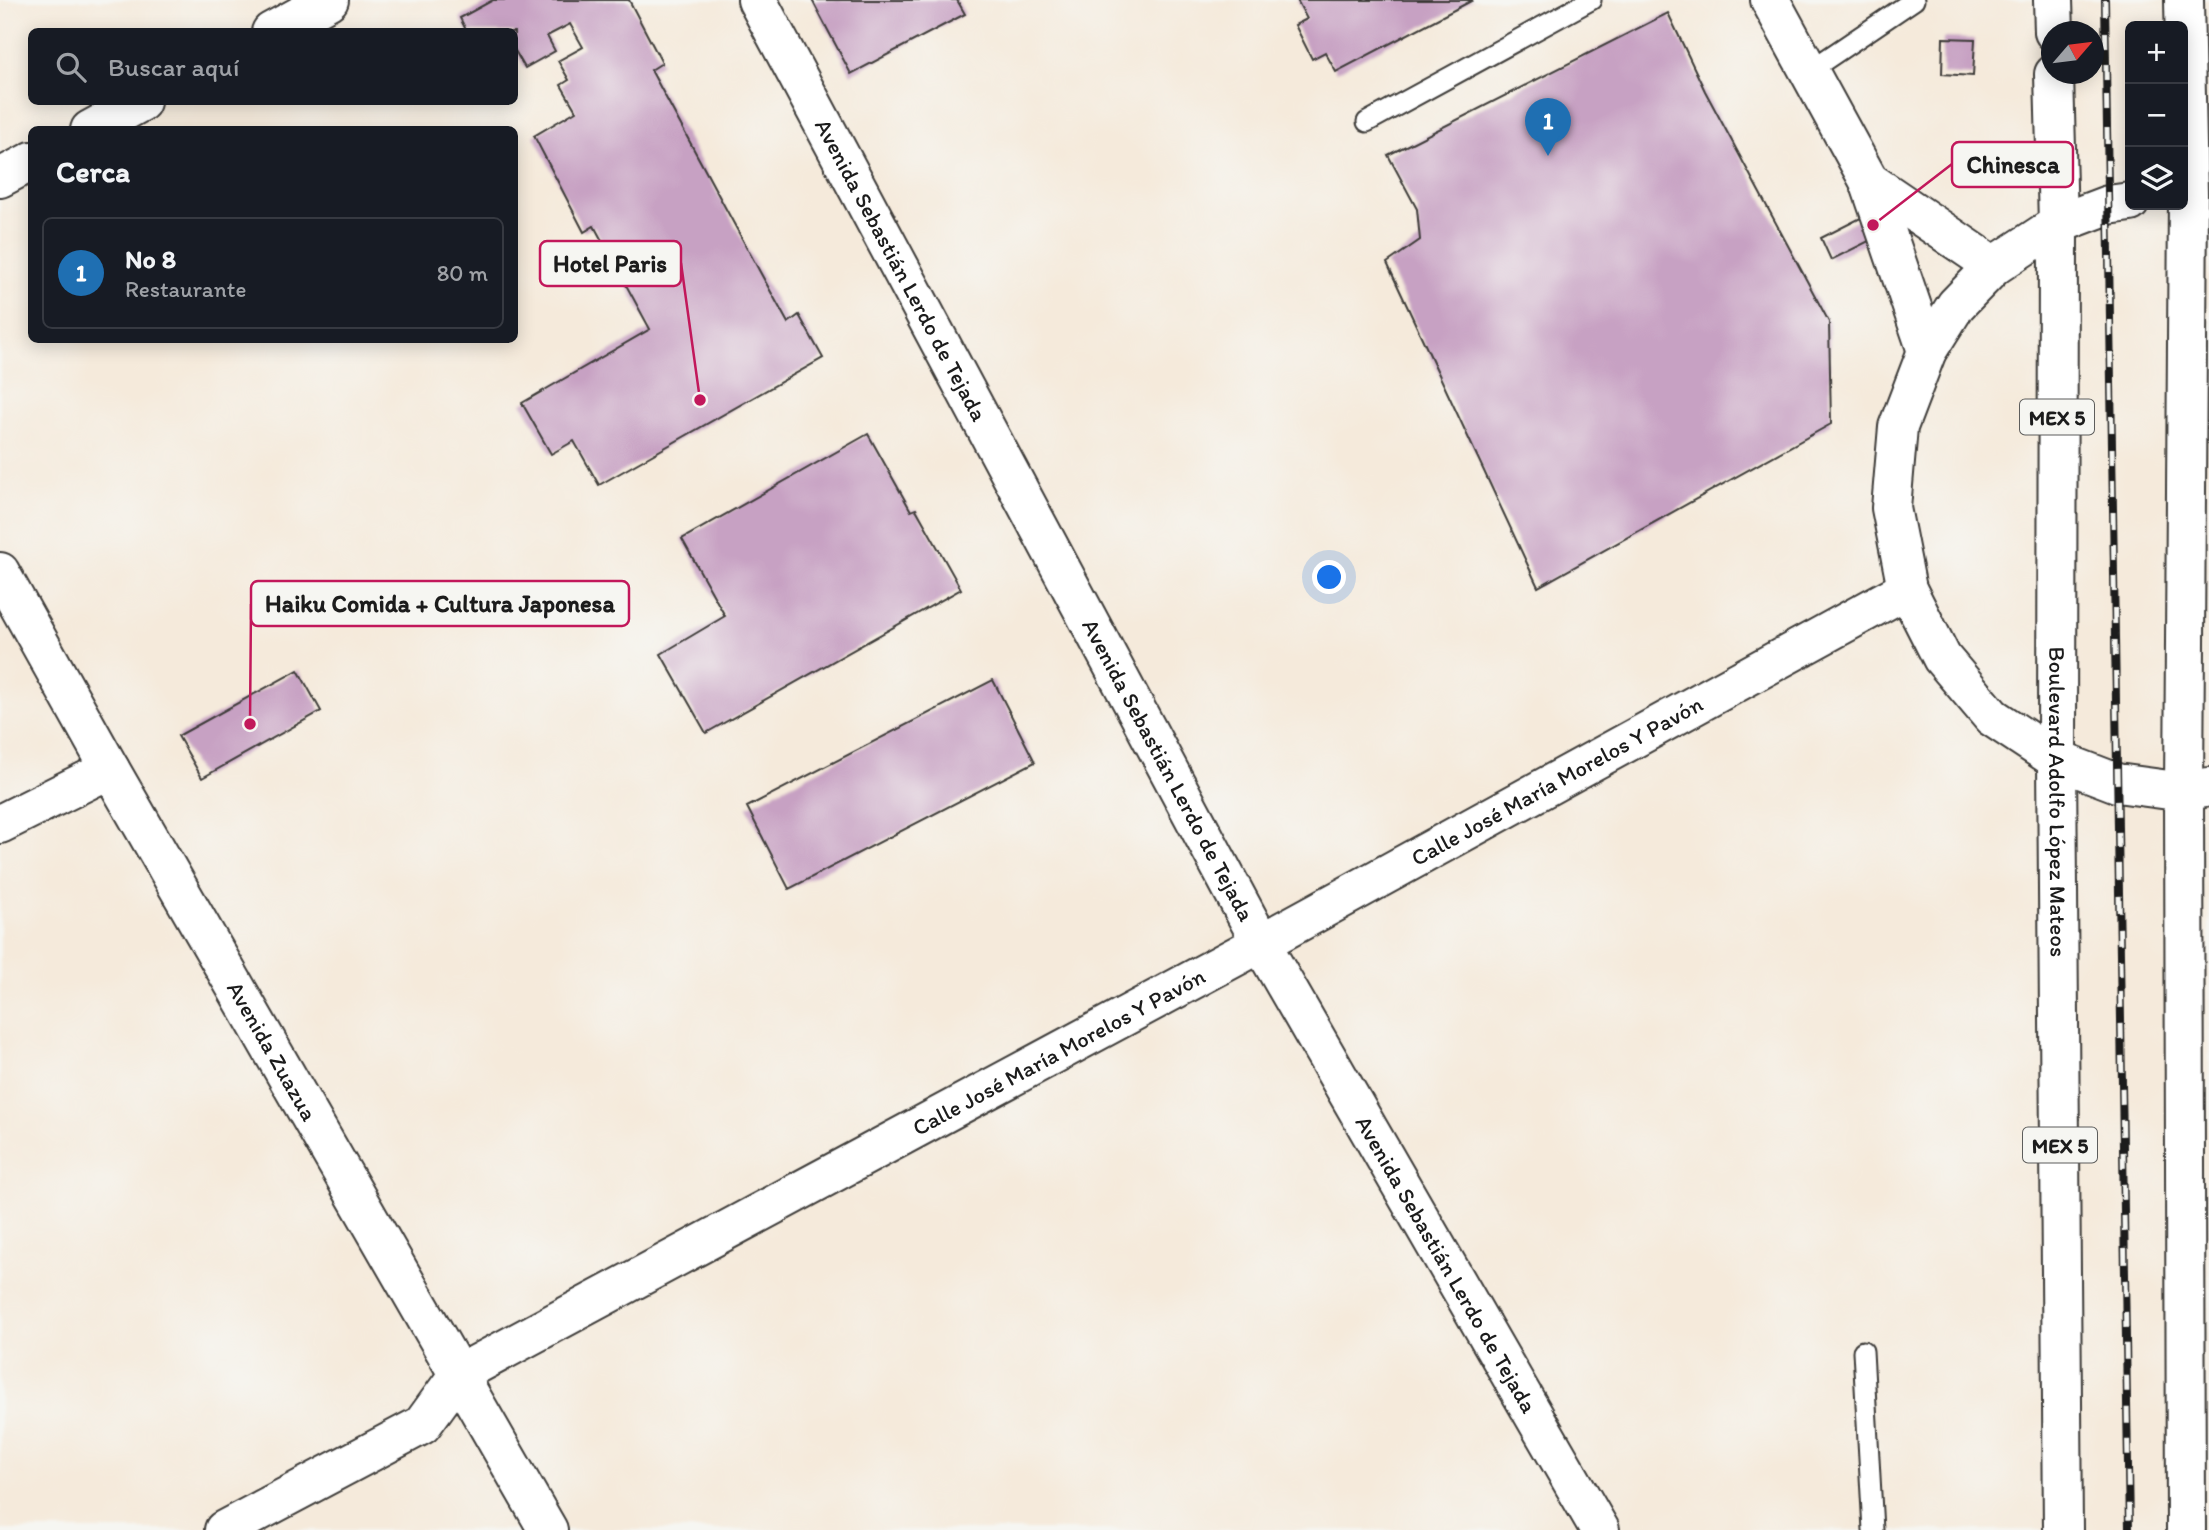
<!DOCTYPE html>
<html lang="es">
<meta charset="utf-8">
<style>
:root{--surface:#171b24;--page:#242831;--text:#f1f3f6;--muted:#9ea1a6;--line:#363941;--accent:#1f6fb2}
body{margin:0;font-family:Itim,sans-serif;background:var(--page);color:var(--text)}
.controls{position:absolute;right:21px;top:21px;display:grid;overflow:hidden;border-radius:10px;box-shadow:0 4px 18px #0003}
.controls button{width:63px;height:63px;display:grid;place-items:center;padding:0;border:0;border-bottom:2px solid var(--line);background:var(--surface);color:var(--text);font:35px sans-serif}
.compass{position:absolute;left:2041px;top:21px;width:63px;height:63px;border-radius:50%;background:var(--surface);box-shadow:0 4px 18px #0003;rotate:62deg}
.you{position:absolute;left:1330px;top:578px;width:24px;height:24px;margin:-18px;border:5px solid #fff;border-radius:50%;background:#1a73e8;box-shadow:0 0 0 10px #1a73e833}
.badge{display:grid;place-items:center;width:46px;height:46px;border-radius:50%;background:var(--accent);color:#fff;font-size:23px;font-weight:700}
.pin{position:absolute;translate:-50% -58px;filter:drop-shadow(0 2px 4px #0008)}
.pin::after{content:'';position:absolute;top:37px;width:24px;height:21px;background:inherit;clip-path:polygon(0 0,100% 0,50% 100%)}
.list{margin:0;padding:0;list-style:none}
h2{display:flex;justify-content:space-between;align-items:center;height:91px;margin:0;padding:0 28px;font-size:30px}
h2 small{font-size:23px;font-weight:400;color:var(--muted)}
.list li{display:grid;grid-template-columns:46px 1fr auto;gap:21px;align-items:center;box-sizing:border-box;height:112px;margin:0 14px 14px;padding:0 14px;border:2px solid var(--line);border-radius:10px}
.list b{display:block;font-size:26px;white-space:nowrap}
.list p{margin:0;font-size:23px;white-space:nowrap;color:var(--muted)}
.list em{font-size:23px;font-style:normal;color:var(--muted)}
.icon{flex:none;width:38px;height:38px;fill:none;stroke:currentColor;stroke-width:2;stroke-linecap:round;stroke-linejoin:round}
.map{position:relative;flex:none;width:2209px;height:1530px;overflow:hidden}
.search{position:absolute;background:var(--surface);box-shadow:0 4px 18px #0003;left:28px;top:28px;width:490px;height:77px;display:flex;align-items:center;gap:18px;box-sizing:border-box;padding:0 24px;border-radius:10px;color:var(--muted);font-size:26px}
.panel{position:absolute;background:var(--surface);box-shadow:0 4px 18px #0003;left:28px;top:126px;width:490px;height:217px;border-radius:10px}
.map>svg:first-child{display:block}
</style>
<div class="map">
<svg width="2209" height="1530" viewBox="0 0 2209 1530">
<rect width="100%" height="100%" fill="#f6f6f2"/>
<filter id="ink" filterUnits="userSpaceOnUse"><feTurbulence type="fractalNoise" baseFrequency=".0143" numOctaves="2"/><feDisplacementMap in="SourceGraphic" scale="14" xChannelSelector="R" yChannelSelector="G"/><feConvolveMatrix kernelMatrix="1 2 1 2 8 2 1 2 1" color-interpolation-filters="sRGB"/></filter>
<filter id="wash" filterUnits="userSpaceOnUse"><feTurbulence type="fractalNoise" baseFrequency=".00686" numOctaves="4" result="noise"/><feDisplacementMap in="SourceGraphic" scale="28" xChannelSelector="R" yChannelSelector="G"/><feGaussianBlur stdDeviation="1.57" result="paint"/><feColorMatrix in="noise" values="0 0 0 0 0 0 0 0 0 0 0 0 0 0 0 0 0 1.4 0 .05"/><feComposite in="paint" operator="in"/></filter>
<g filter="url(#wash)">
<rect width="100%" height="100%" fill="#f5eadb"/>
<g id="blocks">
<!-- building -->
<path fill="#c7a1c3" d="M 493,0 L 629,0 L 662,63 L 651,70 L 760,272 L 788,323 L 799,315 L 823,358 L 599,485 L 574,441 L 551,454 L 522,403 L 650,329 L 594,226 L 584,232 L 534,136 L 576,111 L 561,85 L 569,80 L 558,61 L 583,47 L 570,24 L 547,36 L 555,51 L 525,68 L 514,49 L 514,32 L 467,32 L 460,18 Z
M 812,0 L 957,0 L 965,14 L 851,74 Z
M 1297,0 L 1473,0 L 1336,72 L 1325,52 L 1312,59 L 1295,25 L 1307,19 Z
M 1668,13 L 1705,91 L 1829,322 L 1831,424 L 1538,587 L 1387,263 L 1420,240 L 1417,209 L 1388,155 Z
M 1943,38 L 1975,39 L 1973,76 L 1942,74 Z
M 1914,191 L 1925,213 L 1831,260 L 1821,238 Z
M 868,434 L 911,511 L 916,509 L 961,589 L 706,733 L 661,654 L 725,616 L 682,539 Z
M 298,670 L 321,711 L 202,778 L 178,736 Z
M 993,680 L 1035,762 L 789,889 L 747,807 Z"/>
</g>
</g>
<g filter="url(#ink)">
<use href="#blocks" fill-opacity="0" stroke="#3d3b39" stroke-width="2"/>
<g fill="none" stroke-linecap="round" stroke-linejoin="round">
<!-- lane casing -->
<g stroke="#3d3b39" stroke-width="23">
<path id="lane" d="M 1809,71 L 1914,0
M 1367,122 L 1591,0
M 1863,1351 L 1873,1530"/>
</g>
<!-- street casing -->
<g stroke="#3d3b39" stroke-width="42">
<g id="street">
<path id="s1" d="M 757,0 L 1261,943 L 1600,1530"/>
<path d="M 1770,0 L 1869,181 L 1927,351"/>
<path d="M 1869,181 L 1994,266"/>
<path id="s2" d="M 0,572 L 110,769 L 548,1530"/>
<path d="M 0,824 L 110,769"/>
<path id="s3" d="M 224,1530 L 422,1425 L 459,1374 L 1261,943 L 1907,589"/>
</g>
</g>
<!-- secondary casing -->
<g stroke="#3d3b39" stroke-width="42">
<path id="secondary" d="M 271,32 L 329,0
M 90,130 L 141,102
M 0,178 L 32,161
M 2130,202 L 2108,205 L 2058,224 L 1994,266 L 1956,305 L 1927,351 L 1898,427 L 1891,508 L 1907,589 L 1942,658 L 1992,717 L 2057,760 L 2117,783 L 2184,792 L 2209,787"/>
</g>
<!-- primary casing -->
<g stroke="#3d3b39" stroke-width="42">
<g id="primary">
<path d="M 2053,0 L 2054,32"/>
<path d="M 2184,0 L 2188,194 L 2184,792 L 2186,1530"/>
<path id="s4" d="M 2054,74 L 2058,224 L 2057,760 L 2063,1530"/>
</g>
</g>
<!-- lane -->
<use href="#lane" stroke="#fff" stroke-width="19"/>
<!-- street -->
<use href="#street" stroke="#fff" stroke-width="38"/>
<!-- secondary -->
<use href="#secondary" stroke="#fff" stroke-width="38"/>
<!-- primary -->
<use href="#primary" stroke="#fff" stroke-width="38"/>
<!-- rail casing -->
<g stroke="#1c1c1c" stroke-width="8">
<path id="rail" d="M 2105,0 L 2129,1530"/>
</g>
<!-- rail -->
<use href="#rail" stroke="#f6f6f2" stroke-width="5" stroke-dasharray="16" stroke-linecap="butt"/>
</g>
</g>
<g text-anchor="middle" dominant-baseline="central" stroke-width="6" stroke-linejoin="round" paint-order="stroke">
<!-- shield labels -->
<g fill="#f6f6f2" stroke="#5d5d5c" stroke-width="2">
<rect x="2020" y="399.5" width="74" height="35" rx="5"/>
<rect x="2023" y="1127.5" width="74" height="35" rx="5"/>
</g>
<g font-size="21" font-weight="bold" fill="#1c1c1c">
<text x="2057" y="417">MEX 5</text>
<text x="2060" y="1145">MEX 5</text>
</g>
<!-- street labels -->
<g font-size="23" fill="#1c1c1c" stroke="#f6f6f2">
<text stroke="none"><textPath href="#s1" startOffset="306">Avenida Sebastián Lerdo de Tejada</textPath></text>
<text stroke="none"><textPath href="#s1" startOffset="873">Avenida Sebastián Lerdo de Tejada</textPath></text>
<text stroke="none"><textPath href="#s3" startOffset="1535">Calle José María Morelos Y Pavón</textPath></text>
<text stroke="none"><textPath href="#s4" startOffset="728">Boulevard Adolfo López Mateos</textPath></text>
<text stroke="none"><textPath href="#s2" startOffset="551">Avenida Zuazua</textPath></text>
<text stroke="none"><textPath href="#s3" startOffset="968">Calle José María Morelos Y Pavón</textPath></text>
<text stroke="none"><textPath href="#s1" startOffset="1440">Avenida Sebastián Lerdo de Tejada</textPath></text>
</g>
</g>
<!-- callouts -->
<path fill="none" stroke="#c2185b" stroke-width="2.5" d="M1873 225L1952 164M700 400L681 263M250 724L251 604"/>
<g fill="#c2185b" stroke="#f6f6f2" stroke-width="2.5">
<circle cx="1873" cy="225" r="7"/>
<circle cx="700" cy="400" r="7"/>
<circle cx="250" cy="724" r="7"/>
</g>
<g fill="#f6f6f2" stroke="#c2185b" stroke-width="2.5">
<rect x="1952" y="142" width="121" height="45" rx="7"/>
<rect x="540" y="241" width="141" height="45" rx="7"/>
<rect x="251" y="581" width="378" height="45" rx="7"/>
</g>
<g font-size="24" text-anchor="middle" font-weight="bold" fill="#1c1c1c">
<text x="2013" y="173">Chinesca</text>
<text x="610" y="272">Hotel Paris</text>
<text x="440" y="612">Haiku Comida + Cultura Japonesa</text>
</g>
</svg>
<div class="controls">
<button>+</button>
<button>−</button>
<button><svg class="icon" aria-label="layers" viewBox="0 0 24 24"><path d="M12 4l9 5-9 5-9-5zM3 14l9 5 9-5"/></svg></button>
</div>
<svg class="compass" viewBox="-18 -18 36 36"><path d="M0-13l5 13h-10z" fill="#e53935"/><path d="M0 13l5-13h-10z" fill="#9ea1a6"/></svg>
<div class="you"></div>
<div class="pin badge" style="left:1548px;top:156px">1</div>
<div class="search"><svg class="icon" aria-label="search" viewBox="0 0 24 24"><circle cx="10" cy="10" r="6"/><path d="M15 15l6 6"/></svg>Buscar aquí</div>
<section class="panel">
<h2>Cerca<small></small></h2>
<ul class="list">
<li><span class="badge">1</span><div><b>No 8</b><p>Restaurante</p></div><em>80 m</em></li>
</ul>
</section>
</div>
